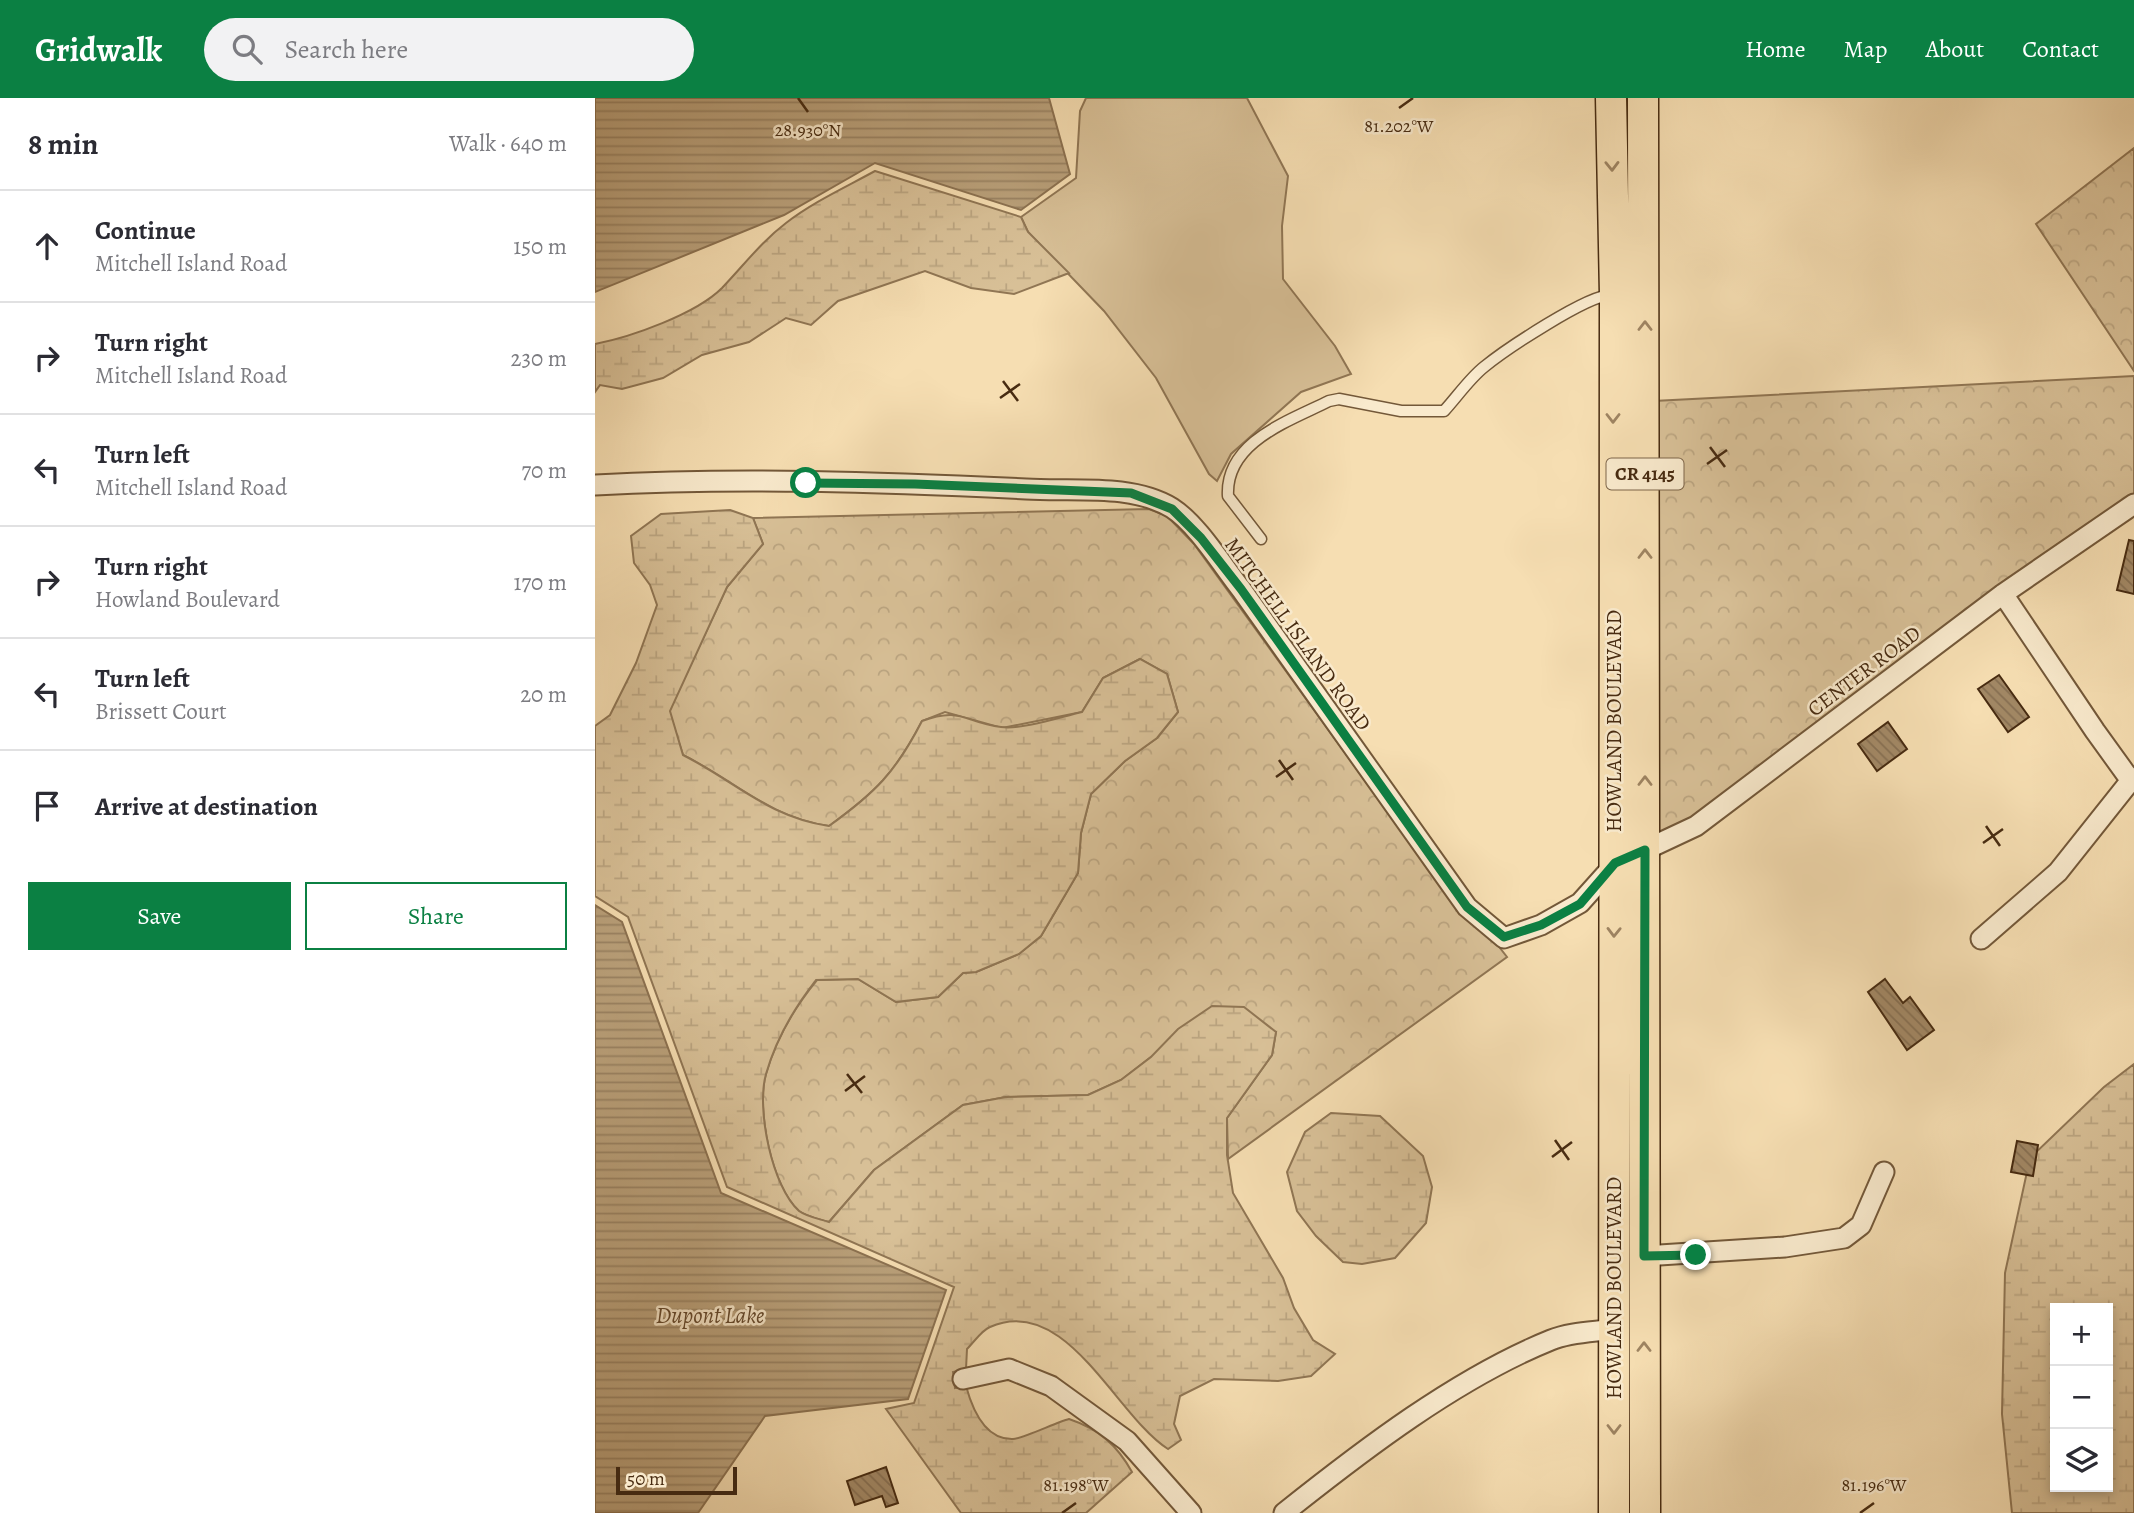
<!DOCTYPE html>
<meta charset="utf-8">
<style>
:root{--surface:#fff;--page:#f2f2f3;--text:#2b2b33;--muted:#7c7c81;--line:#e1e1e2;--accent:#0b8043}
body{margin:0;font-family:Alegreya,serif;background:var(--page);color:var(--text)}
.controls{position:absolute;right:21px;bottom:21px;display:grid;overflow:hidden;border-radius:0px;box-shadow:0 4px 10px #0003}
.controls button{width:63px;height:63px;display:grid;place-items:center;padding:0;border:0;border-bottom:2px solid var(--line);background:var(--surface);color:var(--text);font:35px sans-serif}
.scale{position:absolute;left:21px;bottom:18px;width:121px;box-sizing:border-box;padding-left:7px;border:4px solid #472b11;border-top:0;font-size:19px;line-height:24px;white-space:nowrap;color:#472b11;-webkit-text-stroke:5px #f9eacd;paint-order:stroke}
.stop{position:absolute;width:21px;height:21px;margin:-16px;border:5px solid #0b8043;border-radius:50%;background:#fff}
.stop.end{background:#0b8043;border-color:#fff;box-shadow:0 2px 7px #0008}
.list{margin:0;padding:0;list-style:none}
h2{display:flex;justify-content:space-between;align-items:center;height:91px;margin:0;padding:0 28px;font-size:30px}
h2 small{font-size:23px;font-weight:400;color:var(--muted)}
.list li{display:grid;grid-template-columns:46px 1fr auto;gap:21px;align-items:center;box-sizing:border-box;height:112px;padding:0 28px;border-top:2px solid var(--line)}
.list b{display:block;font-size:26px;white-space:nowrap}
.list p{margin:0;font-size:23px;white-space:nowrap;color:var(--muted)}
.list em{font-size:23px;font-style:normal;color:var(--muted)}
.actions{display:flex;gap:14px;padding:21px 28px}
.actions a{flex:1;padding:16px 0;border:2px solid var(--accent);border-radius:0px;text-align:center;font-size:24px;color:var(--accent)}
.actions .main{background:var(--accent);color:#fff}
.icon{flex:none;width:38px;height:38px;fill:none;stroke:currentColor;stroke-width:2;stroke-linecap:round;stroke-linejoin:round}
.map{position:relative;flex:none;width:1539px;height:1415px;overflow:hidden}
header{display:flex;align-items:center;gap:42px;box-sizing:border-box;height:98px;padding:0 35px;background:var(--accent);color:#fff}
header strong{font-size:33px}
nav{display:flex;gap:38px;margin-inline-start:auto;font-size:24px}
.search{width:490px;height:63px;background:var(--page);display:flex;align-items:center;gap:18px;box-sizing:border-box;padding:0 24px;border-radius:38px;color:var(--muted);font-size:26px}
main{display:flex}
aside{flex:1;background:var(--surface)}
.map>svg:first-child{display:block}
</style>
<header>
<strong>Gridwalk</strong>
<div class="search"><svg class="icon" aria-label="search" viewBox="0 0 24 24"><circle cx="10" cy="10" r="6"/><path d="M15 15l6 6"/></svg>Search here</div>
<nav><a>Home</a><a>Map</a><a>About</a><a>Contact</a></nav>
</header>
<main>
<aside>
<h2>8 min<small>Walk · 640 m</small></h2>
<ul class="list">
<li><svg class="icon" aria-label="ahead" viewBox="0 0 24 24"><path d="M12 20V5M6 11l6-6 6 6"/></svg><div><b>Continue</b><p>Mitchell Island Road</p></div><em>150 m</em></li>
<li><svg class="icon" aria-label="right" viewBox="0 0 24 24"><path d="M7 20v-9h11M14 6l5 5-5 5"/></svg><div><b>Turn right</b><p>Mitchell Island Road</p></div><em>230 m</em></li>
<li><svg class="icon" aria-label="left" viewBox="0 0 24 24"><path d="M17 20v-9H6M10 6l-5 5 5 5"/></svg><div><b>Turn left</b><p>Mitchell Island Road</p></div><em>70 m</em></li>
<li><svg class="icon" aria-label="right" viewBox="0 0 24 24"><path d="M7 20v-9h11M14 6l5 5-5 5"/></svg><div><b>Turn right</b><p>Howland Boulevard</p></div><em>170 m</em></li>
<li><svg class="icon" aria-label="left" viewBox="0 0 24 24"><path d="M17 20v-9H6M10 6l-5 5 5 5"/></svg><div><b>Turn left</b><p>Brissett Court</p></div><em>20 m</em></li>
<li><svg class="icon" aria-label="arrive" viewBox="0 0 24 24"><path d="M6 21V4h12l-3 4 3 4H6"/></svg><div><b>Arrive at destination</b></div></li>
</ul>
<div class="actions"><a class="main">Save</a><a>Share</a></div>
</aside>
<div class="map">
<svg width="1539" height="1415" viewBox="0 0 1539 1415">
<defs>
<pattern id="forest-crowns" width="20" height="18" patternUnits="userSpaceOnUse" patternTransform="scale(1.75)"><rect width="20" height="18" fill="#d8c097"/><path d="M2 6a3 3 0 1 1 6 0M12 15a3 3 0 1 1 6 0" fill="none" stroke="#bba581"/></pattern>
<pattern id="wetland-marsh" width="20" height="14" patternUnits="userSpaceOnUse" patternTransform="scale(1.75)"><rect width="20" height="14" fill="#d8c097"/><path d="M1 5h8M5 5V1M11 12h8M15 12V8" fill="none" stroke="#bba581"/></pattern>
<pattern id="water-rules" width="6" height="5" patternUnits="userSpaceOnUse" patternTransform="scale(1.75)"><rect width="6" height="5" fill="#baa17b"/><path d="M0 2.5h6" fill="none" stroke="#998363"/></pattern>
<pattern id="building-back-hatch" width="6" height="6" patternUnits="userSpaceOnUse" patternTransform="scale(1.75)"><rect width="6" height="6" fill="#a28865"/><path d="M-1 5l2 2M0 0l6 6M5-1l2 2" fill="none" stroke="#866f52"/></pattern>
</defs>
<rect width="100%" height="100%" fill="#f6deb2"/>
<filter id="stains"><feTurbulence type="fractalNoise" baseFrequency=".00286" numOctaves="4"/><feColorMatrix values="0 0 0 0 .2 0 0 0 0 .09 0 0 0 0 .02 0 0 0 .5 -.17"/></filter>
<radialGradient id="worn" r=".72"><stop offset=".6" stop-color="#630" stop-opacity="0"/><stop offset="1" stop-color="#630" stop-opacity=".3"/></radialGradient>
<!-- grass -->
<path fill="#d8c097" stroke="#907654" stroke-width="2" d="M 491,0 L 652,0 L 693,78 L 687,128 L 688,181 L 740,248 L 756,276 L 706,294 L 636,356 L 622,383 L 614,376 L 561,280 L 509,213 L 433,134 L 426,119 L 481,80 L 485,13 Z"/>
<!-- forest -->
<path fill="url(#forest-crowns)" stroke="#907654" stroke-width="2" d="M 1539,50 L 1539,273 L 1441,126 Z
M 1539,278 L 1539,396 L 1396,494 L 1096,721 L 1059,738 L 1059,303 Z
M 554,411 L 572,418 L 599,446 L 865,814 L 901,845 L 912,859 L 633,1061 L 632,1020 L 677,957 L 681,934 L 556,959 L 526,982 L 493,997 L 411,999 L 368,1007 L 279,1072 L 234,1124 C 225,1121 212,1119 204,1113 C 177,1089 161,1011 171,976 C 181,941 199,910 222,882 L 263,881 L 301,904 L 343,899 L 368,875 L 381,874 L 424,856 L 446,838 L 483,775 L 486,735 L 496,696 L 530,663 L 562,640 L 583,614 L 572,576 L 545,561 L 508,580 L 487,614 L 407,630 L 350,614 L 327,623 C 300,675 281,694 234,728 C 173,719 141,683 88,657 L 74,613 L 132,489 L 168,446 L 158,420 Z"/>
<!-- wetland -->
<path fill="url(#wetland-marsh)" stroke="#907654" stroke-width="2" fill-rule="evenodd" d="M 280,73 L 426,119 L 433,134 L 474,175 L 419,196 L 376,190 L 330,173 L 243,203 L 216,227 L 191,220 L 154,244 L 107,257 L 68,280 L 27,291 L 5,287 L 0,294 L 0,246 C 36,239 101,216 127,190 C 149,167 166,144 191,125 C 218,104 251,89 280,73 Z
M 135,412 L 158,420 L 168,446 L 132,489 L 75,613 L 88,657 C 141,684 173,719 234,728 C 280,695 301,674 327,623 C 366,608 370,625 406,629 C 427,632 465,619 487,614 L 508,580 L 545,561 L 572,576 L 583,614 L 562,640 L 530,663 L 496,696 L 486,735 L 483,775 L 446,838 L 424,856 L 381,874 L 368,875 L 343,899 L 301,904 L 263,881 L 221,882 C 199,910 181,941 171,976 C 161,1011 177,1089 204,1113 C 212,1119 225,1121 234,1124 L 279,1072 L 368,1007 L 411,999 L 493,997 L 526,982 L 556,959 L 583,931 L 617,908 L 649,909 L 681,934 L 677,957 L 632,1020 L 632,1057 L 638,1095 L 688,1180 L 699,1210 L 718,1242 L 740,1256 L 716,1278 L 683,1283 L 619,1281 L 585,1298 L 579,1326 L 586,1342 L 573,1351 C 521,1318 471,1195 395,1229 C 387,1232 379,1244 372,1251 L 371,1271 L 358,1274 L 360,1290 L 371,1288 C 377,1310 390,1342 418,1341 C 427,1341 462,1324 474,1321 C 504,1331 522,1347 537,1374 L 491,1415 L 366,1415 L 291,1311 L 319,1305 L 359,1189 L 132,1089 L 33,819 L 0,798 L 0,628 L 15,617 L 41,565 L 62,507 L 55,487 L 39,465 L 36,438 L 66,416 Z
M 1539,966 L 1539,1415 L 1417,1415 L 1407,1316 L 1410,1175 L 1435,1060 L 1509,989 ZM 1460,1210 L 1513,1210 L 1513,1389 L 1460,1389 Z
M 736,1015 L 785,1018 L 828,1058 L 837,1089 L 831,1125 L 800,1160 L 767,1166 L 748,1164 L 721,1138 L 702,1113 L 692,1074 L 710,1034 Z"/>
<!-- water -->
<path fill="url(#water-rules)" stroke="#8c7251" stroke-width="2" d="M 0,0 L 454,0 L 475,76 L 426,112 L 280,65 L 189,117 L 0,194 Z
M 0,807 L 27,824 L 126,1095 L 351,1192 L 313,1301 L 170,1318 L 103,1415 L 0,1415 Z"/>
<!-- building -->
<path fill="url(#building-back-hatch)" stroke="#472b11" stroke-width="2" d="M 1534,442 L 1539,443 L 1539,496 L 1522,492 Z
M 1404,577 L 1434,619 L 1413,634 L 1383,591 Z
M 1293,624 L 1312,651 L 1282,673 L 1263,646 Z
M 1290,881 L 1308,905 L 1315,899 L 1339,932 L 1312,952 L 1273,894 Z
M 1422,1043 L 1443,1047 L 1438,1078 L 1416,1074 Z
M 291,1369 L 303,1405 L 291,1409 L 287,1398 L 260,1407 L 252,1383 Z"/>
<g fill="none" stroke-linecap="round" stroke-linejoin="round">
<!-- service casing -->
<g stroke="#735839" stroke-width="13">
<path id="service" d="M 666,441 L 633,398 C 630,344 694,323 734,303 L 744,301 L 806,313 L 849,313 C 862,299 874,281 889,269 C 910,252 992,197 1016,197"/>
</g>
<!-- minor casing -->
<g stroke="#735839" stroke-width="23">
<path id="minor" d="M 0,387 C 143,379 288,384 431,391 C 477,394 536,385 577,410 C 602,426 627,467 646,491 L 872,809 L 909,840 L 946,827 L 985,805 L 1020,766 L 1101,728 L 1408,496 L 1539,406
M 1408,496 L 1500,633 L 1531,676 L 1539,683
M 1386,841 L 1463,774 L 1537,681
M 1049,1158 L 1190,1149 L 1249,1140 L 1266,1127 L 1289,1074
M 368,1281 L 414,1271 L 456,1288 L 532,1343 L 596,1415
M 689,1415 C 768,1352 862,1280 956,1242 C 975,1234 999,1234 1019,1231"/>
</g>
<!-- primary casing -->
<g stroke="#472b11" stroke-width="33">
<path id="primary" d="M 1016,0 L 1020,197 L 1019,1415
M 1048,0 L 1050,1415"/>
</g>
<!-- service -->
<use href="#service" stroke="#f9eacd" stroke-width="10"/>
<!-- minor -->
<use href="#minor" stroke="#f9eacd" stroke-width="19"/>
<!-- primary -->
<use href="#primary" stroke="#f6deb2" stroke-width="30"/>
</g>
<!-- one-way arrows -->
<defs><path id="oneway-chevron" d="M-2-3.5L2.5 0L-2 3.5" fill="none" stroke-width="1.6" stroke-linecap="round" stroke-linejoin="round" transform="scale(1.75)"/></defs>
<g stroke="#9e8462">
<use href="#oneway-chevron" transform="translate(1017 68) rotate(89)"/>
<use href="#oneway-chevron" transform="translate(1050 228) rotate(-90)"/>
<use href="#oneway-chevron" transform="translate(1018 320) rotate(90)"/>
<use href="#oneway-chevron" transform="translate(1050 456) rotate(-90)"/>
<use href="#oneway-chevron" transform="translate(1050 683) rotate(-90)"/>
<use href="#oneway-chevron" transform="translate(1019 834) rotate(91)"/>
<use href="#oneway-chevron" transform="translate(1049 1249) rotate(-90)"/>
<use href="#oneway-chevron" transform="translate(1019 1331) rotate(90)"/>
</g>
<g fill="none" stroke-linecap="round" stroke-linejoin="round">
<!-- route -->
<path stroke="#0b8043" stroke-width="9" d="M 211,385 L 320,386 L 536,395 L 577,411 L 606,440 L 646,491 L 872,809 L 909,839 L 946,827 L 985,806 L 1020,765 L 1050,752 L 1049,1158 L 1101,1157"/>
</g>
<!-- ticks -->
<path fill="none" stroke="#472b11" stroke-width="2.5" d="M 203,0 L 213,14M 804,10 L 818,0M 408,283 L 423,303M 405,300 L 425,286M 1115,349 L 1130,369M 1112,366 L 1132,352M 684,662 L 698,682M 681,679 L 701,665M 1391,728 L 1405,748M 1388,745 L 1408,731M 252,976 L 267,995M 250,993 L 270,978M 960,1042 L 974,1062M 957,1059 L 977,1044M 467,1415 L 481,1405M 1265,1415 L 1279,1405"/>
<g text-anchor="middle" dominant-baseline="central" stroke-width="5" stroke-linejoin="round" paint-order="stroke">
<!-- shield labels -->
<rect fill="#f9eacd" stroke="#7c6449" stroke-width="2" x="1011.5" y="360.5" width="77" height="31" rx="5"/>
<g font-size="19" font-weight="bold" fill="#472b11">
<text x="1050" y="376">CR 4145</text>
</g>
<!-- street labels -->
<g font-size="21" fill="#472b11" stroke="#f9eacd">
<text transform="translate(703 536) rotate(54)">MITCHELL ISLAND ROAD</text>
<text transform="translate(1269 573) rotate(-37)">CENTER ROAD</text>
<text transform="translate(1019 623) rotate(-90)">HOWLAND BOULEVARD</text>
<text transform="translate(1019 1190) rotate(-90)">HOWLAND BOULEVARD</text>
</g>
<!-- water labels -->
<g font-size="23" font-style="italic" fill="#64482c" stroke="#f9eacd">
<text x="115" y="1217">Dupont Lake</text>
</g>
</g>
<g font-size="18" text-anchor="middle" fill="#472b11" stroke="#f9eacd" stroke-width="5" stroke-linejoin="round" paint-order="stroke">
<text x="804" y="34">81.202°W</text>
<text x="213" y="38">28.930°N</text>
<text x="481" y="1393">81.198°W</text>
<text x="1279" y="1393">81.196°W</text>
</g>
<rect width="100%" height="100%" filter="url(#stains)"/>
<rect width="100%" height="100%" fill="url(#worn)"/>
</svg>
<div class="controls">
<button>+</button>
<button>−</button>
<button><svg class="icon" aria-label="layers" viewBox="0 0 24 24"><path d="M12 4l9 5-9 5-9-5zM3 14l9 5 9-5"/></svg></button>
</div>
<div class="scale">50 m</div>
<div class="stop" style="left:211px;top:385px"></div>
<div class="stop end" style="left:1101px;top:1157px"></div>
</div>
</main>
